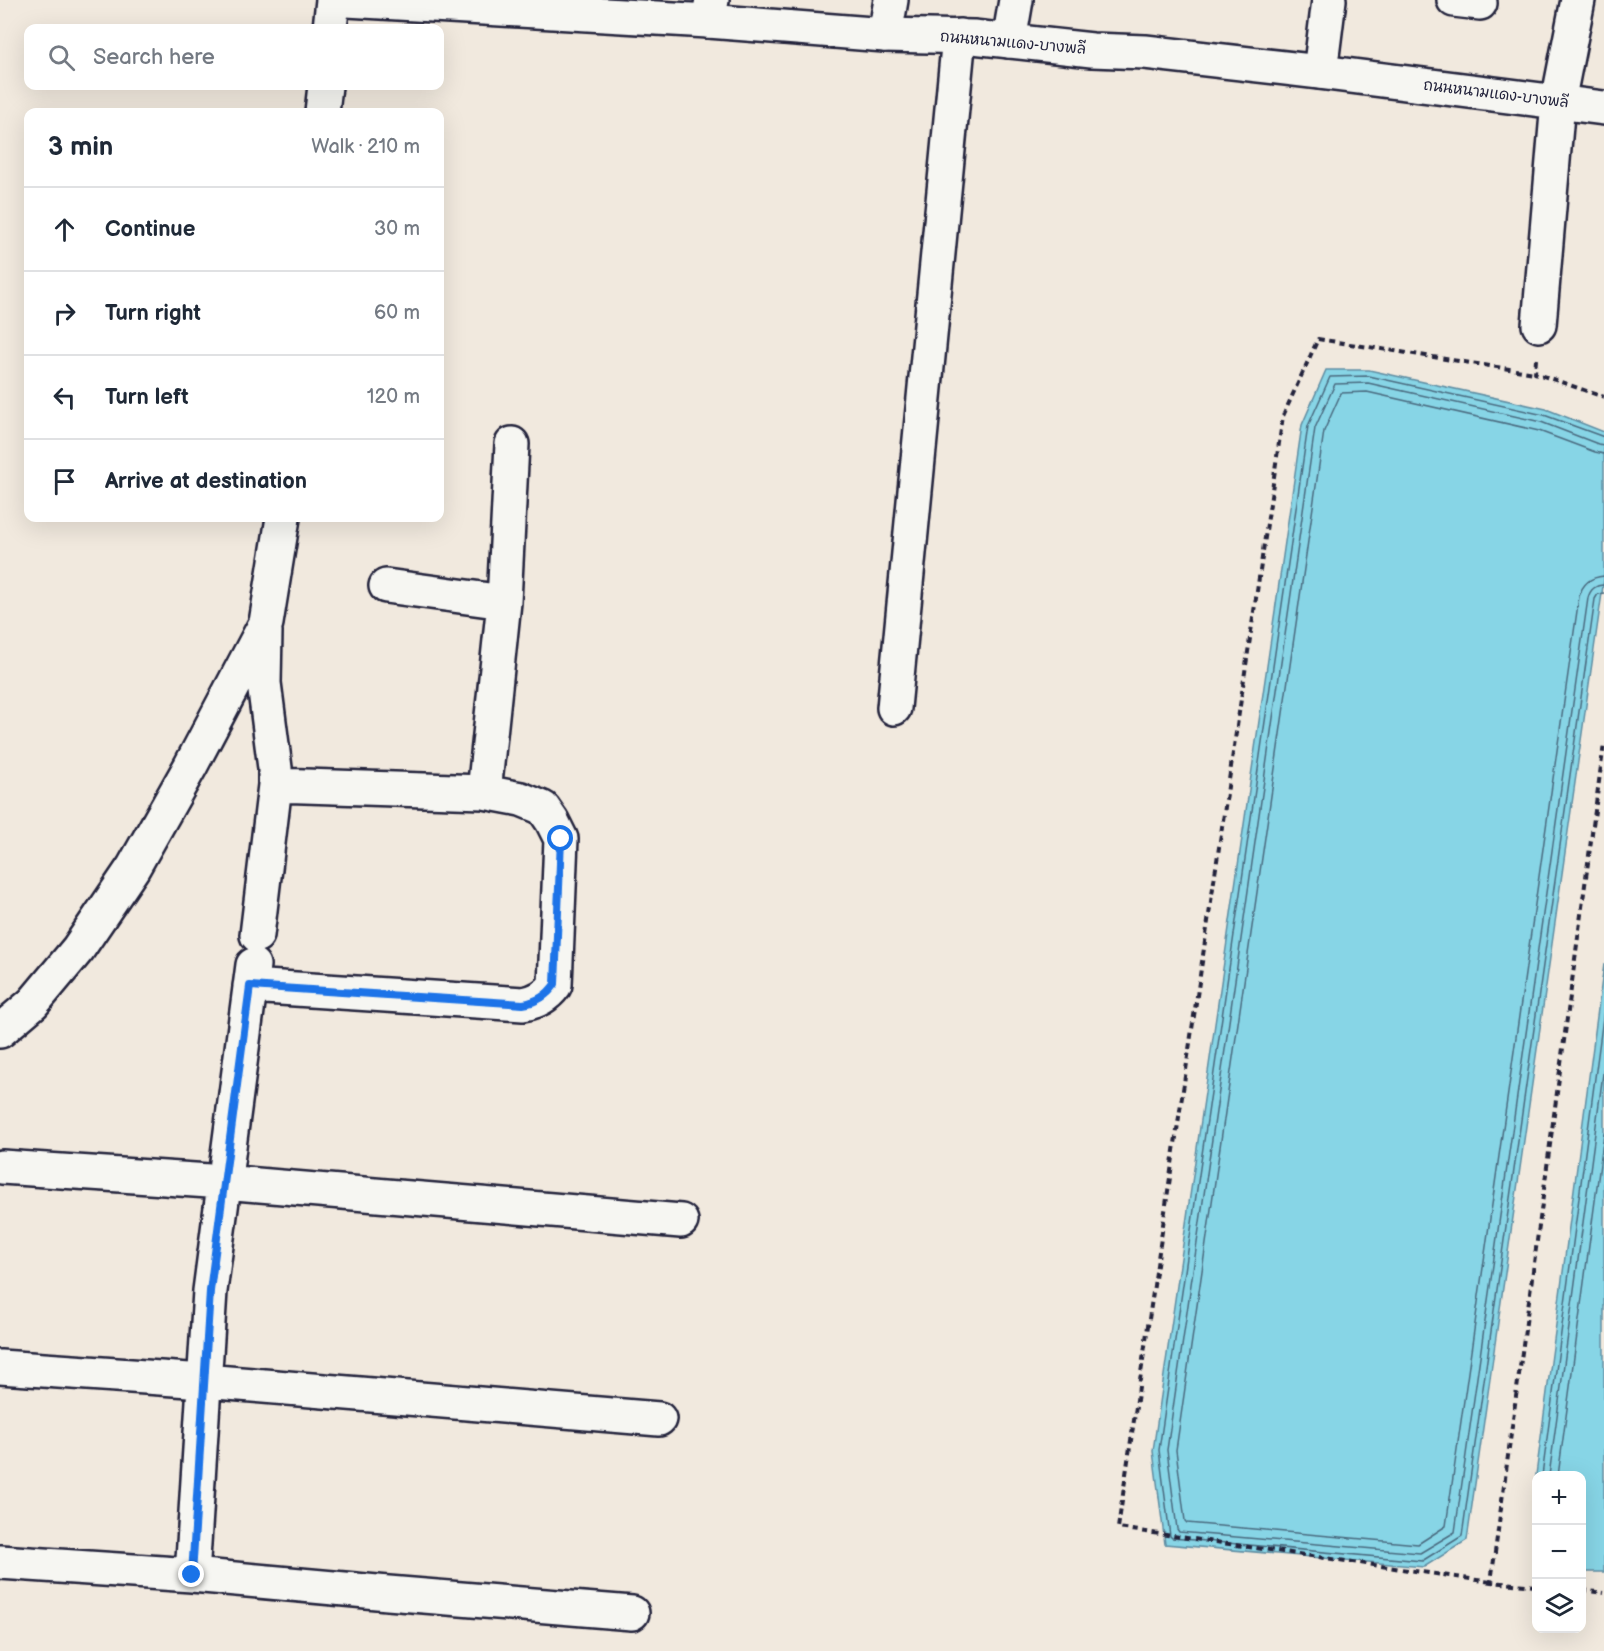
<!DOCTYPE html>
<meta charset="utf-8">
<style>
:root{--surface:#fff;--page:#f6f6f7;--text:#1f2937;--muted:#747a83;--line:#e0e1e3}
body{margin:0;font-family:"Balsamiq Sans","Playpen Sans Thai",sans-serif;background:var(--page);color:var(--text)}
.controls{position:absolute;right:18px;bottom:18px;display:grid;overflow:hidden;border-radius:12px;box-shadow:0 6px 24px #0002}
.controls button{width:54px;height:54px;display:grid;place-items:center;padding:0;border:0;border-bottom:2px solid var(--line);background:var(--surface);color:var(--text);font:30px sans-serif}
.stop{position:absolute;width:18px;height:18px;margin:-14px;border:4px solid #1a73e8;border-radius:50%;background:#fff}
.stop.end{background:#1a73e8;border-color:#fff;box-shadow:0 2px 6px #0008}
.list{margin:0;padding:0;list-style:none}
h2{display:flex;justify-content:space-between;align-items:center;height:78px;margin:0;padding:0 24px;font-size:26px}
h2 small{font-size:20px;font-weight:400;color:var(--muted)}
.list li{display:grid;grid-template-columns:39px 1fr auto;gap:18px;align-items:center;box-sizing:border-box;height:84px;padding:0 24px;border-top:2px solid var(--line)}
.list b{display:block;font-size:22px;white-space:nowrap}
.list em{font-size:20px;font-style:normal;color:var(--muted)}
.icon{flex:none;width:33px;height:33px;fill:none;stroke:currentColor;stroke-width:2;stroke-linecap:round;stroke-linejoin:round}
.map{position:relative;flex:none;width:1604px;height:1651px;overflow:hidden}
.search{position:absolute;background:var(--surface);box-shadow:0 6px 24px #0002;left:24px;top:24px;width:420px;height:66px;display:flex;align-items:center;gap:15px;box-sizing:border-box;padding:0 21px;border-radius:12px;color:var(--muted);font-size:22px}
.panel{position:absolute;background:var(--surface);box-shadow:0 6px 24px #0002;left:24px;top:108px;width:420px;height:414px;border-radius:12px}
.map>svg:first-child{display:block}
</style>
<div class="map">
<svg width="1604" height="1651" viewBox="0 0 1604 1651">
<rect width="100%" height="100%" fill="#f1e9de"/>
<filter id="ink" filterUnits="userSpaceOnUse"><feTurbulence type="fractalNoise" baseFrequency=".0167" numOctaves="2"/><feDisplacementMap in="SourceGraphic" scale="12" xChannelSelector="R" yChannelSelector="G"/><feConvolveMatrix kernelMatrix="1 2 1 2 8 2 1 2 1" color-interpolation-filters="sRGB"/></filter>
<g filter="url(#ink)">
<!-- water -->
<path fill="#87d5e6" stroke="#5f8da2" stroke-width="1.5" d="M 1326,370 L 1369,370 L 1546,409 L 1604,432 L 1604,579 L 1467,1540 L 1424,1567 L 1165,1544 L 1153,1451 L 1302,425 Z
M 1604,964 L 1604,1572 L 1582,1572 L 1582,1476 L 1536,1476 L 1536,1497 L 1534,1490 Z"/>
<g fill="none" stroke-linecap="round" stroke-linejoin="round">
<!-- shore -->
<path stroke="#4a6a7f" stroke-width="1.5" d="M 1604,437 L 1544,415 L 1369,376 L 1330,377 L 1308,426 L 1159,1450 L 1170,1536 L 1172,1538 L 1422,1561 L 1462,1536 L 1595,599 L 1598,594 L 1604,593
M 1604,445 L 1598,444 L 1541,422 L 1368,383 L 1335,384 L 1315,428 L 1167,1450 L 1177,1529 L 1179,1532 L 1420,1553 L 1455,1532 L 1588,598 C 1590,590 1595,585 1604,585
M 1604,454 L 1595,452 L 1539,431 L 1367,392 L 1341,393 L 1324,431 L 1176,1450 L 1185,1521 L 1187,1523 L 1418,1544 L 1446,1526 L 1579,597 C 1582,584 1590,577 1604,576
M 1542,1476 L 1604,1010
M 1549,1476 L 1604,1066
M 1558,1476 L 1604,1134"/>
<!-- minor casing -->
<g stroke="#22223b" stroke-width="38">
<path id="minor" d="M 1454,0 L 1480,3
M 708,21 L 712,0
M 330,28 L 333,0
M 885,35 L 891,0
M 1009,41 L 1016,0
M 1320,72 L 1329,0
M 322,112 L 325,86
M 1539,325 L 1558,102 L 1578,0
M 386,586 L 504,602
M 894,708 L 959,36
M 484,792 L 504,602 L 512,444
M 257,935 L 275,785 L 275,768 L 264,683 L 265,631
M 250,986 L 523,1004 C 537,1002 547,996 555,985 L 561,839 L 552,821 L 543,808 L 521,799 L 484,792 L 275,785
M 0,1031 L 33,1003 L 78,949 L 133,868 L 190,767 L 266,623 L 283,518
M 2,1167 L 224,1182 L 681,1221
M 0,1367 L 204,1381 L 659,1419
M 0,1562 L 192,1575 L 388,1593 L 632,1613
M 192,1575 L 210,1291 L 253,965"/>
</g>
<!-- major casing -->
<g stroke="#22223b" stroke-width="38">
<path id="major" d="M 347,0 L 708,21 L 885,35 L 973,37 L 1092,50 L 1145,52 L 1320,72 L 1604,108"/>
</g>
<!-- path -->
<path stroke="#22223b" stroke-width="4" stroke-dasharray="6 4.5" stroke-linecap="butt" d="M 1536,359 L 1535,373 L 1604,397
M 1491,1582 L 1118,1528 L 1283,416 L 1318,339 L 1535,373
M 1536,1586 L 1491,1582 L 1604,744
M 1582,1590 L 1604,1593"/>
<!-- minor -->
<use href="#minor" stroke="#f6f6f2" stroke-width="33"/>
<!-- major -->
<use href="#major" stroke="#f6f6f2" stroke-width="33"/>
</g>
</g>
<g fill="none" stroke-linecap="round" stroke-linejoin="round" filter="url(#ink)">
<!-- route -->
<path stroke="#1a73e8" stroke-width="8" d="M 192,1575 L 210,1291 L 250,986 L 523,1004 C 537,1002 547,996 555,984 L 561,839"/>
</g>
<g text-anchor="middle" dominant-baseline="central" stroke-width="4.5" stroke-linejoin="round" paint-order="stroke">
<!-- street labels -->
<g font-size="15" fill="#22223b" stroke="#f6f6f2">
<text transform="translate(1013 43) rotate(5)">ถนนหนามแดง-บางพลี</text>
<text transform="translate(1496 94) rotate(7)">ถนนหนามแดง-บางพลี</text>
</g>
</g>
</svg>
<div class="controls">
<button>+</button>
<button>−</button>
<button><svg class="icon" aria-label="layers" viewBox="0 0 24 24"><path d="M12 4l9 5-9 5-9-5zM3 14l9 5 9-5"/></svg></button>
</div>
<div class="stop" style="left:561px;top:839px"></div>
<div class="stop end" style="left:192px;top:1575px"></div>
<div class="search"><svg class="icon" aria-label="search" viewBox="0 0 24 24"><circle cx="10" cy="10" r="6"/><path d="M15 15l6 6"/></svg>Search here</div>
<section class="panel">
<h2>3 min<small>Walk · 210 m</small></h2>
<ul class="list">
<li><svg class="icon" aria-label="ahead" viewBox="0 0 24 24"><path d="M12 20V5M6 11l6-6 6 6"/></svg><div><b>Continue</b></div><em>30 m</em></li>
<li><svg class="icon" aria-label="right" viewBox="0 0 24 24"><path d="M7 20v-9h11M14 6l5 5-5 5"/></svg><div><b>Turn right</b></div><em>60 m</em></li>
<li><svg class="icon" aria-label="left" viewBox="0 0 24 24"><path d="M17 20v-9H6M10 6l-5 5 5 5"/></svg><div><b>Turn left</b></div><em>120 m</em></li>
<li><svg class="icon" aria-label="arrive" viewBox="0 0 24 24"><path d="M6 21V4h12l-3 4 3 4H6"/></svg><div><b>Arrive at destination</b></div></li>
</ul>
</section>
</div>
